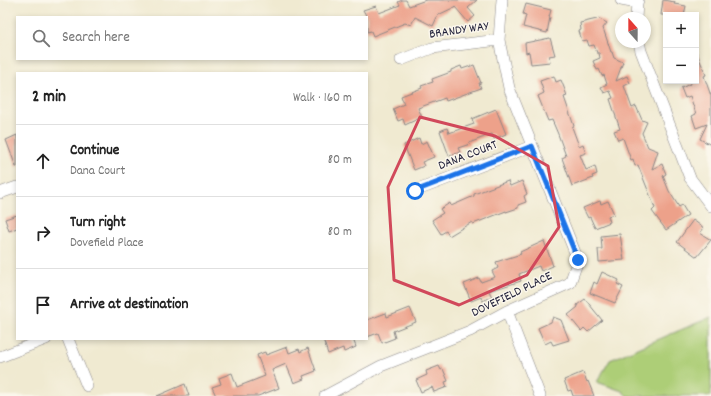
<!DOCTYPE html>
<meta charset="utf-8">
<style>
:root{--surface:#fff;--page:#f6f6f6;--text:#222;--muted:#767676;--line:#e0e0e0}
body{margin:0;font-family:Dekko,sans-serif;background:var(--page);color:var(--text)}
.controls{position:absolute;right:12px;top:12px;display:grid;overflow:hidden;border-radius:0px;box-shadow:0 2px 6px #0003}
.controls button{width:36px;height:36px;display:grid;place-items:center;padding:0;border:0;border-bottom:1px solid var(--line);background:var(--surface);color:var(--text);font:20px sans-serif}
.compass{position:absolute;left:615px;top:12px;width:36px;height:36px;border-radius:50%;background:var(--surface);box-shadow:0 2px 6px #0003;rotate:339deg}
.stop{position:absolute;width:12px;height:12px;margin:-9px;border:3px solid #1a73e8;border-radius:50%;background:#fff}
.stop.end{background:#1a73e8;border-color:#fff;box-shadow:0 1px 4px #0008}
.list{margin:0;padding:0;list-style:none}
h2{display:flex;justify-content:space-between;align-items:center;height:52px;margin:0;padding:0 16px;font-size:17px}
h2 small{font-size:13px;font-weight:400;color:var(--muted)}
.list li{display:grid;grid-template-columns:26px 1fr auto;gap:12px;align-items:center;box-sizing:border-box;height:72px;padding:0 16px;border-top:1px solid var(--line)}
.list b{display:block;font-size:15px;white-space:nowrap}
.list p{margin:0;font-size:13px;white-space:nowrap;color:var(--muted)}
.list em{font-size:13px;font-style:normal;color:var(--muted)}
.icon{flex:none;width:22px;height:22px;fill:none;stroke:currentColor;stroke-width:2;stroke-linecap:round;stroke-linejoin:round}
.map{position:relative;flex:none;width:711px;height:396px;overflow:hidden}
.search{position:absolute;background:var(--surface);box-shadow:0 2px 6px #0003;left:16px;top:16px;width:352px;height:44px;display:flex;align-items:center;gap:10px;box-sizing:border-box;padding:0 14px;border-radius:0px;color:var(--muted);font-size:15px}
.panel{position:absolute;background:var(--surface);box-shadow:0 2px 6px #0003;left:16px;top:72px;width:352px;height:268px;border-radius:0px}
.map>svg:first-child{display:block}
</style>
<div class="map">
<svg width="711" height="396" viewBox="0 0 711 396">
<rect width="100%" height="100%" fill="#fbf7ec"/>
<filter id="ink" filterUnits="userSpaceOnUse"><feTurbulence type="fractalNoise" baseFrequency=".025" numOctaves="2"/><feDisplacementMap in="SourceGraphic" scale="8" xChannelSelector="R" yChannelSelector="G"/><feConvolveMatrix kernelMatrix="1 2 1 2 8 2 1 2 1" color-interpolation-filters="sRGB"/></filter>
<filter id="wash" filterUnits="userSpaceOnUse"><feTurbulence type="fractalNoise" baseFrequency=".012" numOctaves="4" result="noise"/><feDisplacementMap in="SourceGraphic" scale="16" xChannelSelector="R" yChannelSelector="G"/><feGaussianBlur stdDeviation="0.9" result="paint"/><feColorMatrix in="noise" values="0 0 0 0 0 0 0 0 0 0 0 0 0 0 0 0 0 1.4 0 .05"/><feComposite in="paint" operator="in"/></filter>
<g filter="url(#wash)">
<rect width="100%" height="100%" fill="#f0ead1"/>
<!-- green -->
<path fill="#adce77" stroke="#687859" d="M 711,317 L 711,396 L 627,396 L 622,391 L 597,382 L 610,360 Z"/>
<g id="blocks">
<!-- building -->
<path fill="#eda18a" d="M 402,0 L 406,0 L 409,6 L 426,0 L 477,0 L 468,8 L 475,16 L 468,22 L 455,7 L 438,15 L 433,26 L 415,17 L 411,25 L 405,23 L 373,36 L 371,31 L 367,32 L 367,17 L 363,10 L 376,6 L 379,13 L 400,5 L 398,2 Z
M 663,0 L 675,2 L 674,4 L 686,6 L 684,15 L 661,15 Z
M 526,4 L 551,10 L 549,17 L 550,17 L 547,33 L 523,27 L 526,15 L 523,14 Z
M 598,18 L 607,23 L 603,28 L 611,52 L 612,52 L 614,58 L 623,62 L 616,81 L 627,76 L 630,83 L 624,86 L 632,108 L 636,106 L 642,120 L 647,122 L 642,133 L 648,147 L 658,151 L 652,169 L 662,164 L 666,174 L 663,176 L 669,191 L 679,207 L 682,205 L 688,215 L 666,230 L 652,211 L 655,208 L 638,165 L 635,166 L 633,159 L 631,160 L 623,138 L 618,140 L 614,131 L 620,129 L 610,99 L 613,98 L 610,91 L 604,93 L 601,87 L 607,84 L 604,75 L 602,76 L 599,69 L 597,70 L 593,61 L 600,58 L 599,53 L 597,53 L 594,45 L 589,46 L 587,40 L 582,41 L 579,31 L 581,30 L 580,23 L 597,19 Z
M 550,38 L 555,55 L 549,56 L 550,62 L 531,64 L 529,52 L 526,53 L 525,43 Z
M 696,51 L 706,75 L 704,76 L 711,96 L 711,145 L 700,139 L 707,124 L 696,128 L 692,116 L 696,114 L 690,96 L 685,98 L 681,88 L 690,84 L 689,81 L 696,81 Z
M 474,65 L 481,83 L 479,83 L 481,88 L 446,101 L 445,98 L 418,108 L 422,117 L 405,125 L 403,119 L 398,121 L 393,109 L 404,104 L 401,96 L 422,88 L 421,86 L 433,82 L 432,79 L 451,72 L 451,70 L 461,66 L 462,69 Z
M 554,76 L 556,82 L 561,80 L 565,90 L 567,96 L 564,97 L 574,126 L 572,127 L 579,146 L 583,144 L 586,153 L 580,155 L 586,170 L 595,166 L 597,174 L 592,176 L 593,178 L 572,186 L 562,158 L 566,156 L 558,134 L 552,120 L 548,121 L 538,96 L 544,93 L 540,81 Z
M 496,109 L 506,134 L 494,139 L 492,134 L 469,143 L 470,144 L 458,148 L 460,152 L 449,156 L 440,131 L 447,128 L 449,133 L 474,124 L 472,119 Z
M 17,135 L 17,167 L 16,167 L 6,140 Z
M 419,138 L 421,144 L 427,141 L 434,157 L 422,162 L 424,166 L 414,170 L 404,145 Z
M 508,181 L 510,186 L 522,181 L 527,194 L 524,196 L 526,202 L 518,205 L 518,208 L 506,212 L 506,211 L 473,224 L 472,222 L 449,236 L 446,231 L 441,234 L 432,220 L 443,213 L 440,209 L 450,203 L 451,206 L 474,196 L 474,194 Z
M 600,201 L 601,204 L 608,201 L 614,214 L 608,216 L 610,222 L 595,228 L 590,217 L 588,218 L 583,208 Z
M 17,215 L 17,228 L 9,231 L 5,219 Z
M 693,220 L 704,228 L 700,233 L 711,240 L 697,257 L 677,242 Z
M 620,234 L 624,260 L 599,262 L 598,249 L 602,249 L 601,236 Z
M 544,241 L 553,266 L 541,271 L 539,266 L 519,274 L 521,281 L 489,291 L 492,297 L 482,301 L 481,297 L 471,301 L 464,284 L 479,278 L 481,282 L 495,277 L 492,271 L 498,268 L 496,262 L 521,254 L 520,252 Z
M 602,272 L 619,280 L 617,284 L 623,287 L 615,303 L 590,293 L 594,282 L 597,284 Z
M 585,299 L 602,320 L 588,332 L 584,328 L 581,331 L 568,315 L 578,307 L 577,305 Z
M 410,308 L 416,322 L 393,331 L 395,338 L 382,343 L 378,333 L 367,337 L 367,320 L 386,313 L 387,317 Z
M 553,317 L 561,320 L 569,340 L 553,345 L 551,341 L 545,344 L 538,328 L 551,322 Z
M 323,339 L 353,339 L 356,347 L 344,352 L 343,348 L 328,354 Z
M 287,347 L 289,353 L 299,349 L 300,352 L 308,348 L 316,371 L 303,376 L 304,379 L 294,383 L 286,364 L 272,370 L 279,388 L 258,396 L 216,396 L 212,387 L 221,384 L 219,378 L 232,373 L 237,387 L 265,376 L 257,355 L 265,352 L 266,355 Z
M 439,366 L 441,370 L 443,369 L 448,381 L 445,382 L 447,387 L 434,392 L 432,387 L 421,392 L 416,380 L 427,375 L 426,371 Z
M 583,372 L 587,382 L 588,381 L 594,396 L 573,396 L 571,390 L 568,391 L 564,380 Z
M 185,384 L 189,396 L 157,396 Z"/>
</g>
</g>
<g filter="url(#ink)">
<use href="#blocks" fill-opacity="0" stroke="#898686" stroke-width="1"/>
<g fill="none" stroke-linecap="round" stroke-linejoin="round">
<!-- minor casing -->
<g stroke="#898686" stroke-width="12">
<path id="minor" d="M 621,0 L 637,3
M 636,18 L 637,3 L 638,0
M 639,42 L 641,51 L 690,178 L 711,206
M 401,60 L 432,48 L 499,40
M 415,191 L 532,146
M 0,193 L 17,187
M 507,311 L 540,396
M 68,339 L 87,386
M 0,357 L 46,339
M 325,396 L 381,366 L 470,331 L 507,311 L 570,283 L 578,260 L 509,88 L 499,40 L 502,0"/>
</g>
<!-- minor -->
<use href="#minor" stroke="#fff" stroke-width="11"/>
</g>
</g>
<g fill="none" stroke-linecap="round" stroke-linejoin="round" filter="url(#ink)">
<!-- route -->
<path stroke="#1a73e8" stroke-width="5" d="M 415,191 L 532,146 L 578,260"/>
</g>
<!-- marked area -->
<path fill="none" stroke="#d1495b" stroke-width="3" stroke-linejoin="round" d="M 420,117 L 495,136 L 548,166 L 559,227 L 527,275 L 459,305 L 394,280 L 388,187 Z"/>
<g text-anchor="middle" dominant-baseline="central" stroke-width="3" stroke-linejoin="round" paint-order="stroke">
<!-- street labels -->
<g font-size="13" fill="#22223b" stroke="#fbf7ec">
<text transform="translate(459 31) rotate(-8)">BRANDY WAY</text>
<text transform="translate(468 156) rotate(-21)">DANA COURT</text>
<text transform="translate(512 295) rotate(-26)">DOVEFIELD PLACE</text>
</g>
</g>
</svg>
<div class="controls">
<button>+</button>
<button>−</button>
</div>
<svg class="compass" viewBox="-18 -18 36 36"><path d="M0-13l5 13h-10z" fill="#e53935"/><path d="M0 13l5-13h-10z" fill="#767676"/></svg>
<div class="stop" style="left:415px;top:191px"></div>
<div class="stop end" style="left:578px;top:260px"></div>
<div class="search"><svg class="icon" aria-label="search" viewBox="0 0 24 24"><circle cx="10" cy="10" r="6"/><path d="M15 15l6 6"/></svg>Search here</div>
<section class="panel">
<h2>2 min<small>Walk · 160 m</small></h2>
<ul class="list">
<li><svg class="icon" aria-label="ahead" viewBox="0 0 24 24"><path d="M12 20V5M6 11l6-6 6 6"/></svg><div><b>Continue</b><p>Dana Court</p></div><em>80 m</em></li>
<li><svg class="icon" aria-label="right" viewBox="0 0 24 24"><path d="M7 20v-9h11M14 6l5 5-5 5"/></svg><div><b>Turn right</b><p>Dovefield Place</p></div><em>80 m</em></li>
<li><svg class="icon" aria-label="arrive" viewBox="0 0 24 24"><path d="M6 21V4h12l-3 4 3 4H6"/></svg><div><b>Arrive at destination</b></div></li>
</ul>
</section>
</div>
